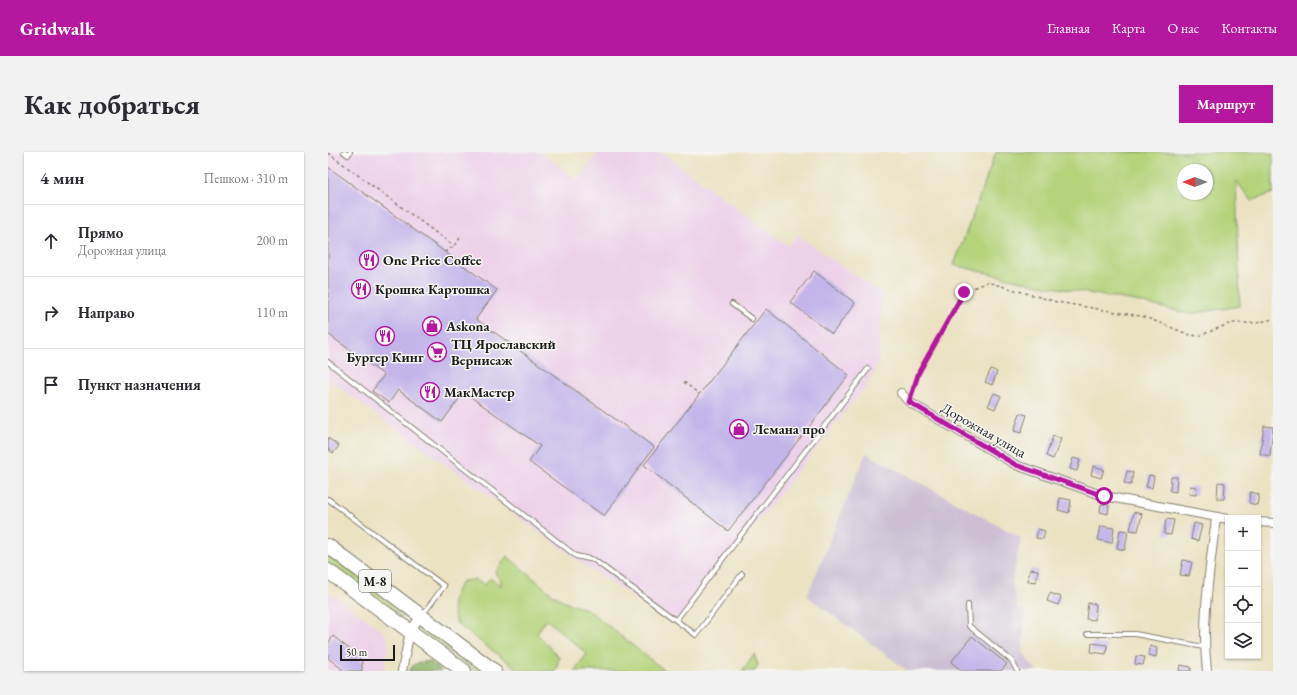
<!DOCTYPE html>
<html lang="ru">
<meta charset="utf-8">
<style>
:root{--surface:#fff;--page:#f2f2f3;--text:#2b2b33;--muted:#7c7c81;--line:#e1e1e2;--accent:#b5179e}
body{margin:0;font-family:"EB Garamond",serif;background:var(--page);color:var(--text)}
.controls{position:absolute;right:12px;bottom:12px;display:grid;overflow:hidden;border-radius:0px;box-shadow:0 1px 3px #0004}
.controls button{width:36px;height:36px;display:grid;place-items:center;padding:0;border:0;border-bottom:1px solid var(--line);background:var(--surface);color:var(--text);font:20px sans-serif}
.compass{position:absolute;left:849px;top:12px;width:36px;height:36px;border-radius:50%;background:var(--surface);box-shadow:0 1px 3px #0004;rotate:270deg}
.scale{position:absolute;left:12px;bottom:10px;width:55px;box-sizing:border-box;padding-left:4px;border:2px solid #1c1c1c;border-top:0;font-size:11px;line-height:14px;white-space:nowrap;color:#1c1c1c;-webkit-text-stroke:3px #f6f6f2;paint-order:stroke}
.stop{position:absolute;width:12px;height:12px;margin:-9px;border:3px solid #b5179e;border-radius:50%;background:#fff}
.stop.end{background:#b5179e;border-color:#fff;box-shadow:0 1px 4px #0008}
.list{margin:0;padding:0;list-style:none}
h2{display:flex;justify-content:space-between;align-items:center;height:52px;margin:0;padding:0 16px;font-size:17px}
h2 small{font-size:13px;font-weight:400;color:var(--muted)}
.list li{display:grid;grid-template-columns:26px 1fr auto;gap:12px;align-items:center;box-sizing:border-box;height:72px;padding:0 16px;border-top:1px solid var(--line)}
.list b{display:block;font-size:15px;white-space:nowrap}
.list p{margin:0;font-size:13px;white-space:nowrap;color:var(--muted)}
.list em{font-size:13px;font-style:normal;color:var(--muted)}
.icon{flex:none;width:22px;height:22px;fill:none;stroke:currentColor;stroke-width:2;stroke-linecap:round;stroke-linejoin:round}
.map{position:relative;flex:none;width:945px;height:519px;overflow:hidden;border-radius:0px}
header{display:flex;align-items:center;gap:24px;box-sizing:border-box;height:56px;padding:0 20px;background:var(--accent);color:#fff}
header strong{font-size:19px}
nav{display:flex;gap:22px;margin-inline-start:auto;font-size:14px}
.intro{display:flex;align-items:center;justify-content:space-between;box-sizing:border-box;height:96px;padding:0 24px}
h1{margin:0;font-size:28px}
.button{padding:10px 18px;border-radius:0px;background:var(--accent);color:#fff;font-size:14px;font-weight:700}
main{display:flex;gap:24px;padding:0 24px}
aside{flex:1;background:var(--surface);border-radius:0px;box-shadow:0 1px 3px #0004}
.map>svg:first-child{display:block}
</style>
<header>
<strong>Gridwalk</strong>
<nav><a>Главная</a><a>Карта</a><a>О нас</a><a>Контакты</a></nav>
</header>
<div class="intro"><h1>Как добраться</h1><a class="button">Маршрут</a></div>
<main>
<aside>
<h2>4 мин<small>Пешком · 310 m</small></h2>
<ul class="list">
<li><svg class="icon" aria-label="ahead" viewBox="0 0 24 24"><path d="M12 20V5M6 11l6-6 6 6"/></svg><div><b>Прямо</b><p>Дорожная улица</p></div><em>200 m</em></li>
<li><svg class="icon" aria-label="right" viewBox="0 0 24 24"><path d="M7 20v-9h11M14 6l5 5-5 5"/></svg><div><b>Направо</b></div><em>110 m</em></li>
<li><svg class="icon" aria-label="arrive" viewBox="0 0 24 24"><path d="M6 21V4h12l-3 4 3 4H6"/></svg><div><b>Пункт назначения</b></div></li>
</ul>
</aside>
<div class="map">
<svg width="945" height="519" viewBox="0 0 945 519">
<rect width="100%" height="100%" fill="#f6f6f2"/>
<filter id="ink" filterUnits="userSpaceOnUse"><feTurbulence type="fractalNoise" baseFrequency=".025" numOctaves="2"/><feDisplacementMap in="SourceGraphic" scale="8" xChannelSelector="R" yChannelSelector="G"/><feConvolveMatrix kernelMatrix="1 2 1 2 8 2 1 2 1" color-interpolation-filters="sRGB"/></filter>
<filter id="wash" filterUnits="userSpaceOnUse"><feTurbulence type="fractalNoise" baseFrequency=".012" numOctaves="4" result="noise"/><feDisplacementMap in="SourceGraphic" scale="16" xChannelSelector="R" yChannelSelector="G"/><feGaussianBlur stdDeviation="0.9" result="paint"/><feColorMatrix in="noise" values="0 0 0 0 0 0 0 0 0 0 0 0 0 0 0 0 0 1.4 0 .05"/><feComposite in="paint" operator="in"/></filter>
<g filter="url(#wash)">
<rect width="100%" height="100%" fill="#ebe2c2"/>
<!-- built -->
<path fill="#edd1e9" d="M 0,0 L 212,0 L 249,28 L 271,0 L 333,0 L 460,94 L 469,83 L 554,141 L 550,212 L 537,235 L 353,466 L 347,469 L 341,469 L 251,409 L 0,227 Z
M 0,439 L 57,481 L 60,494 L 56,519 L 3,519 L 0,517 Z"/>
<!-- industrial -->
<path fill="#ccbfd4" d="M 538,301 L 693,386 L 684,429 L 689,456 L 697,459 L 694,500 L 709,519 L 580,519 L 479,444 Z"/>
<!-- green -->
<path fill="#b4d37a" stroke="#68784b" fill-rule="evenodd" d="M 668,0 L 938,0 L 945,2 L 945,41 L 923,49 L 908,28 L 912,154 L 861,162 L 807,149 L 706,132 L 626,113 ZM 855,18 L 879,18 L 879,42 L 855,42 Z
M 0,403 L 77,460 L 77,465 L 74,465 L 0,411 Z
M 179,404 L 224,442 L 241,452 L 259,457 L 337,519 L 246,519 L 259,502 L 218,467 L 209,482 L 231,505 L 228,519 L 192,519 L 129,472 C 122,455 123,444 135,429 L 147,428 L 157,433 L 162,426 L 173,434 L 173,429 L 167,421 Z
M 94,473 L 95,473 L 158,519 L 147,519 L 93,479 L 91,476 Z
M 426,502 L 430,513 L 427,519 L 414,519 Z"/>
<!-- forest -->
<path fill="#8fb56a" stroke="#566843" d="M 101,509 L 114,519 L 81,519 L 86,512 Z"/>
<g id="blocks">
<!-- building -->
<path fill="#c3b5ea" d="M 0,15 L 169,138 L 148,167 L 326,295 L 276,364 L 201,310 L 212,294 L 136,240 L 114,270 L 70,238 L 61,251 L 44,239 L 56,223 L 0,182 Z
M 486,119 L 527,151 L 504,182 L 462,150 Z
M 438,157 L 521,223 L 400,379 L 316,313 Z
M 663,217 L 669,220 L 664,233 L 657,230 Z
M 666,241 L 673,244 L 667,257 L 660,254 Z
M 692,261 L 699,263 L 693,281 L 686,279 Z
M 936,274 L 945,275 L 942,304 L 932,302 Z
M 725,284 L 733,287 L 725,307 L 718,304 Z
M 0,286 L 11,294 L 5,301 L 0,297 Z
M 745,306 L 752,308 L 749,319 L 742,317 Z
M 765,314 L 776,317 L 773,326 L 763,323 Z
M 799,319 L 805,320 L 803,333 L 796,331 Z
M 821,323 L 826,324 L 824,336 L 818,335 Z
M 843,325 L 849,325 L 848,340 L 842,339 Z
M 890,330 L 897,331 L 896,347 L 889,347 Z
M 862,334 L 869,335 L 868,343 L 861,342 Z
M 922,340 L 931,342 L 929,353 L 921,351 Z
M 732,346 L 743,348 L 741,361 L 730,358 Z
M 773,352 L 781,353 L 780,362 L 772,360 Z
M 806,360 L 814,362 L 810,379 L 802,378 Z
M 838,367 L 846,368 L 843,383 L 836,382 Z
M 866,371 L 874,373 L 870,389 L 863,387 Z
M 773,374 L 786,376 L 784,391 L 770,388 Z
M 710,377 L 717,379 L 715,387 L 708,386 Z
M 792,378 L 800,379 L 797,398 L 789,396 Z
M 855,408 L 864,410 L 861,424 L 852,423 Z
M 702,417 L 710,418 L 708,430 L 700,429 Z
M 722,441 L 733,445 L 730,453 L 719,449 Z
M 760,451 L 768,452 L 767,468 L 758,467 Z
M 5,484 L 30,504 L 34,510 L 34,519 L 14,519 L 14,517 L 0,506 L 0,492 Z
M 644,484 L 679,512 L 673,519 L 634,519 L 623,510 Z
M 764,491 L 779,493 L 778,502 L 763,500 Z
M 822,494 L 829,496 L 828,505 L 820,503 Z
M 808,504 L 817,505 L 815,513 L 807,512 Z
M 852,513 L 863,515 L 863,519 L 851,519 Z"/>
</g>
</g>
<g filter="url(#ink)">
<use href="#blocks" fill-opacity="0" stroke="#847f6f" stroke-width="1"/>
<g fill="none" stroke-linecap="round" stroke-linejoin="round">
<!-- service casing -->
<g stroke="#847f6f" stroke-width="6">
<path id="service" d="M 16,0 L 20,3 L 22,0
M 404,152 L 424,167
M 0,210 L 248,404 L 266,408 L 368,483 L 414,422
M 0,347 L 116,434 L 95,462
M 640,453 L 641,474 L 684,509 L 689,519
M 348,468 L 540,217
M 759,482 L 807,482 L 876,495"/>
</g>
<!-- minor casing -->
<g stroke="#847f6f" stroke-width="10">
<path id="minor" d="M 573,241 L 581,250 L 688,313 L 776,344 L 900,367
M 930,370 L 945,371
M 74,519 L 82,479 L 93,464
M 879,519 C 873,468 882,417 888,366"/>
</g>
<!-- trunk casing -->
<g stroke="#847f6f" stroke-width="16">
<path id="trunk" d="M 0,394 L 166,519
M 0,419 L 136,519"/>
</g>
<!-- path -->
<path stroke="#847f6f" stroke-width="1.5" stroke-dasharray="3 3" stroke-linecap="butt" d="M 0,1 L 126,94
M 117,100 L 126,94 L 132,86
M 356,230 L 371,242
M 583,242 L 591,220 L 636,140 L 659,130 L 729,150 L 817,165 L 862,183 L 871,184 L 903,171 L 928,171 L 945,167"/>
<!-- service -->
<use href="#service" stroke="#fff" stroke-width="4"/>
<!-- minor -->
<use href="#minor" stroke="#fff" stroke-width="8"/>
<!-- trunk -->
<use href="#trunk" stroke="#fff" stroke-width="14"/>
</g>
</g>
<g fill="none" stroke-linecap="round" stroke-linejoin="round" filter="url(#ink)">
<!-- route -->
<path stroke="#b5179e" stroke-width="5" d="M 636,140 L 591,220 L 581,250 L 688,313 L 776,344"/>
</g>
<!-- icons -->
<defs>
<g id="restaurant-ring" transform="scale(1)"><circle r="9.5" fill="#f6f6f2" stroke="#b5179e" stroke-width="1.5"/><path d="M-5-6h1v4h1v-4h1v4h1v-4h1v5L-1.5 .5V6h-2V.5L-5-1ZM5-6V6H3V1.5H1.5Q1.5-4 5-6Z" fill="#b5179e"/></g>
<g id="shop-ring" transform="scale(1)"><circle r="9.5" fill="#f6f6f2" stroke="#b5179e" stroke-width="1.5"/><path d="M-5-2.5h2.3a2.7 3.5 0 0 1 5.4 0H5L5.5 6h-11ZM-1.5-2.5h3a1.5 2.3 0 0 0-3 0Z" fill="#b5179e"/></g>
<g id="supermarket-ring" transform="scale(1)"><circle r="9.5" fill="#f6f6f2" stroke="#b5179e" stroke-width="1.5"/><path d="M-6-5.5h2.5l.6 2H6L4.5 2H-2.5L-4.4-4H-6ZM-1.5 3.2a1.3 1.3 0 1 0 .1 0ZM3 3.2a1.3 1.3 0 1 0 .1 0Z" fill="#b5179e"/></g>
</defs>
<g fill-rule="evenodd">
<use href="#restaurant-ring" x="41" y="108"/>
<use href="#restaurant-ring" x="33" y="137"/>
<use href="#shop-ring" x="104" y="174"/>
<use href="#restaurant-ring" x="57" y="184"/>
<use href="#supermarket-ring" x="109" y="200"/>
<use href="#restaurant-ring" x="102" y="240"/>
<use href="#shop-ring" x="411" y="277"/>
</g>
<g text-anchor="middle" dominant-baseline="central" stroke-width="3" stroke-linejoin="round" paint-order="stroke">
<!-- shield labels -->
<rect fill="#f6f6f2" stroke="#5d5d5c" stroke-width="1" x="31" y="418" width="32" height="22" rx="3"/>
<g font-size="13" font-weight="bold" fill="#1c1c1c">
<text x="47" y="429">М-8</text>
</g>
<!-- poi labels -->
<g font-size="14" font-weight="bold" fill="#1c1c1c" stroke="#f6f6f2" text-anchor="start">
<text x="55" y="108">One Price Coffee</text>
<text x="47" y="137">Крошка Картошка</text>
<text x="118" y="174">Askona</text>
<text x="123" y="192">ТЦ Ярославский<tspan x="123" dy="16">Вернисаж</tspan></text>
<text x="57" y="205" text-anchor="middle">Бургер Кинг</text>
<text x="116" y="240">МакМастер</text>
<text x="425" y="277">Лемана про</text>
</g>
<!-- street labels -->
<g font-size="14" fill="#1c1c1c" stroke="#f6f6f2">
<text transform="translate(656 278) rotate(30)">Дорожная улица</text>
</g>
</g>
</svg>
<div class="controls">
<button>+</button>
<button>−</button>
<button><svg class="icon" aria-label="locate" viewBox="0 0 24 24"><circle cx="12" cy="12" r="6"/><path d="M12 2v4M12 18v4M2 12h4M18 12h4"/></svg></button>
<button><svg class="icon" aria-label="layers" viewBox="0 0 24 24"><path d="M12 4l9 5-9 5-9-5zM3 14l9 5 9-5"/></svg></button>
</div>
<svg class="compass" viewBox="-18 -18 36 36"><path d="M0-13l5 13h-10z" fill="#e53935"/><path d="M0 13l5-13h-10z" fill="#7c7c81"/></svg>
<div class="scale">50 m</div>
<div class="stop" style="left:776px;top:344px"></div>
<div class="stop end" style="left:636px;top:140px"></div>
</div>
</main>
